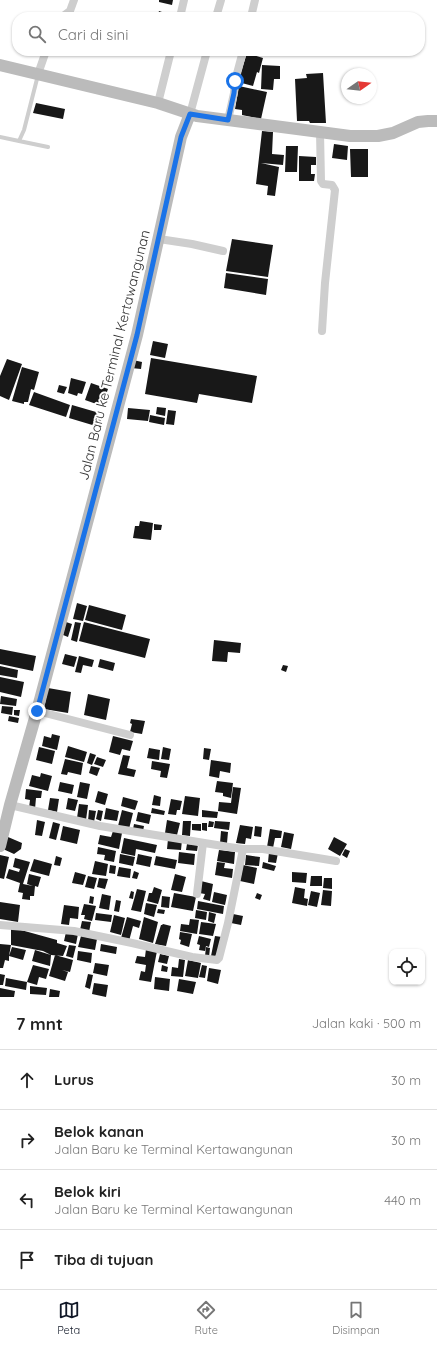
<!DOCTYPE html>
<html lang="id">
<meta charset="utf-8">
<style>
:root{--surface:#fff;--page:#f2f2f2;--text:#222;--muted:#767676;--line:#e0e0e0;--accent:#111827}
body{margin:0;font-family:Quicksand,sans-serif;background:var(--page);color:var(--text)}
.controls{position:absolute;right:12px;bottom:12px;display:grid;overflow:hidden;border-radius:8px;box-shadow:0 1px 3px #0004}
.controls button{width:36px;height:36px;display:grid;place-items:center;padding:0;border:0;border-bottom:1px solid var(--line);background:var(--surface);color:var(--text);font:20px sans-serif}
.compass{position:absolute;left:341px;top:68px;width:36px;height:36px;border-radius:50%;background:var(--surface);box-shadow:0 1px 3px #0004;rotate:76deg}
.stop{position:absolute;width:12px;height:12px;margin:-9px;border:3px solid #1a73e8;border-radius:50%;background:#fff}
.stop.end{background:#1a73e8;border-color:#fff;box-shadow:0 1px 4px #0008}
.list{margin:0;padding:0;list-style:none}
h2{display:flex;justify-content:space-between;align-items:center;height:52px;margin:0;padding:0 16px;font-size:17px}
h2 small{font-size:13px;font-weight:400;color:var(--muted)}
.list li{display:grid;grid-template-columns:26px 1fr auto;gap:12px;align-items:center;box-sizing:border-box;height:60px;padding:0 16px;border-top:1px solid var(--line)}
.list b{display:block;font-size:15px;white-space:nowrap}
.list p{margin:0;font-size:13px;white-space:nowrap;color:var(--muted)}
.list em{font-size:13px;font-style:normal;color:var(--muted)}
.icon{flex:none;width:22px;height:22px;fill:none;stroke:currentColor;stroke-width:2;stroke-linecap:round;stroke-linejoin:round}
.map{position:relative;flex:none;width:437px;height:997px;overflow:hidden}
.search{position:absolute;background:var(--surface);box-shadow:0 1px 3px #0004;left:12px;right:12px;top:12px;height:44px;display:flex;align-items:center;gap:10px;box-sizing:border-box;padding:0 14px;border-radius:16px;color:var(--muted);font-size:15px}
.sheet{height:292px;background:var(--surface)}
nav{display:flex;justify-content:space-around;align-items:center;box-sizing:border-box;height:56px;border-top:1px solid var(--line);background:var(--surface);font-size:11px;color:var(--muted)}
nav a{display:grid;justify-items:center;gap:2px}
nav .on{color:var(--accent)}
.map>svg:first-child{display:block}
</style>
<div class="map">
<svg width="437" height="997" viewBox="0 0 437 997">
<rect width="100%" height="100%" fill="#fff"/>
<!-- building -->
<path fill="#181818" d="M 159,0 L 173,0 L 172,5 L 159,2 Z
M 159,11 L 171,15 L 170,17 L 157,17 Z
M 247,53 L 263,58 L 259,73 L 257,72 L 253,86 L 238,82 Z
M 262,65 L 280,66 L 280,79 L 274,79 L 273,90 L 261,89 Z
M 323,73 L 326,123 L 310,123 L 309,121 L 297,121 L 295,79 L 307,78 L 306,74 Z
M 239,86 L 267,92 L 261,119 L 242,115 L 242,110 L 235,109 Z
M 36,103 L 65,109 L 63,119 L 33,113 Z
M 262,131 L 273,132 L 272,154 L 284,155 L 283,165 L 261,163 L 279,167 L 275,196 L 267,195 L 268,186 L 256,184 Z
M 334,144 L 348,146 L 347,160 L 332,158 Z
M 286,146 L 298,146 L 297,172 L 285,172 Z
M 350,149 L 368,149 L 368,177 L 351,177 Z
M 299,156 L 316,157 L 316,165 L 311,165 L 311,174 L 315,174 L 314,181 L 299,181 Z
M 232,239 L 273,245 L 268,277 L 226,271 Z
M 226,273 L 268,279 L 266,295 L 224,288 Z
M 153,341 L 168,344 L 165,358 L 150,355 Z
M 151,358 L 257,376 L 252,403 L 199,394 L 197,403 L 145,394 Z
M 7,359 L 22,364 L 9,400 L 0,396 L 0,376 Z
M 133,360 L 142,362 L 141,369 L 131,368 Z
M 22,367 L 39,372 L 34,390 L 31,389 L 28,402 L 24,402 L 24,404 L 12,401 Z
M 71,378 L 86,382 L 82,394 L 78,393 L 77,396 L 68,393 Z
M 91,383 L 108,389 L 102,406 L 85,400 Z
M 59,385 L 67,387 L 64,394 L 57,392 Z
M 34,392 L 70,405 L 66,417 L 29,405 Z
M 72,405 L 103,414 L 99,427 L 69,418 Z
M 157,407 L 166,408 L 165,416 L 156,414 Z
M 128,408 L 150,410 L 148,421 L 127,419 Z
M 168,410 L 176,411 L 174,425 L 166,424 Z
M 150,415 L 165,418 L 164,425 L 149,422 Z
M 140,521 L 153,523 L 151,540 L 133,538 L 135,526 L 139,526 Z
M 154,524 L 162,525 L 161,530 L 154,530 Z
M 77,603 L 87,606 L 83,621 L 73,619 Z
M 89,605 L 126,615 L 122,630 L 85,620 Z
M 66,622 L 72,624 L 68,637 L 63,635 Z
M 75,622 L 81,623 L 77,642 L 71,640 Z
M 84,622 L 150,639 L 145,658 L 79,641 Z
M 214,640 L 241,643 L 240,653 L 228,652 L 227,662 L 212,661 Z
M 0,649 L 36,656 L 33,671 L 0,664 Z
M 65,654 L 77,657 L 74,667 L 62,664 Z
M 79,656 L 94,660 L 92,667 L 83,665 L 81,673 L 75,672 Z
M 100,659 L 115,663 L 113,671 L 98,667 Z
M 283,665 L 288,666 L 286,672 L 281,670 Z
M 0,666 L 18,670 L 17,678 L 0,675 Z
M 0,677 L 24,682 L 21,697 L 0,692 Z
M 48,688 L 71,692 L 68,713 L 44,709 Z
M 88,694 L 110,699 L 106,720 L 84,715 Z
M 1,696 L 17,699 L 16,706 L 0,704 Z
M 2,706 L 13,707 L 12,715 L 1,713 Z
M 14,710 L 20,710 L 19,716 L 14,715 Z
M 9,716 L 19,718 L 18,723 L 8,721 Z
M 131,719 L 145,721 L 142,734 L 130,732 L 132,724 L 130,723 Z
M 52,734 L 60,736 L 57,750 L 42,746 L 44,736 L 51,738 Z
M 113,736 L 133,741 L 130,751 L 122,749 L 120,755 L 109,752 Z
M 68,746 L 87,752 L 84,762 L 65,757 Z
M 39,747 L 55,751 L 52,764 L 36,760 Z
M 163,747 L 171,749 L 169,760 L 161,759 Z
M 149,748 L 160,750 L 159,760 L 147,758 Z
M 204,748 L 211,749 L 209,760 L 203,759 Z
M 90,753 L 96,755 L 92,765 L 87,763 Z
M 123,755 L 130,756 L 127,768 L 136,770 L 134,777 L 118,774 Z
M 97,757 L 106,760 L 103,767 L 94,764 Z
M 65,759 L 83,763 L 81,775 L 68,772 L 67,775 L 61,774 Z
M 211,760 L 231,763 L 230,773 L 220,771 L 219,778 L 209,776 Z
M 152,761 L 170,764 L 167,778 L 160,777 L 161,771 L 151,769 Z
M 91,766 L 100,768 L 97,776 L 89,773 Z
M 41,773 L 52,776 L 48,791 L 29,786 L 32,775 L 40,777 Z
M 217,781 L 233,783 L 231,798 L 223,796 L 223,793 L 215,792 Z
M 60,782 L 74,785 L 72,794 L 58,791 Z
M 80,782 L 90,784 L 87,799 L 77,797 Z
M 233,787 L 241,788 L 237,814 L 218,811 L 219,802 L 231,803 Z
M 26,789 L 42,791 L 41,798 L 36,798 L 35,809 L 29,808 L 30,800 L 25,799 Z
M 98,791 L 108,794 L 105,805 L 95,802 Z
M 154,795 L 161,797 L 160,806 L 152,805 Z
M 185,796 L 200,798 L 198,816 L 182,814 Z
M 123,797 L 138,801 L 135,810 L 121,806 Z
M 50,798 L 59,799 L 57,812 L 48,810 Z
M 68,798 L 78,800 L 75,811 L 66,809 Z
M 171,799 L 182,801 L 180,810 L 177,810 L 176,815 L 168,814 Z
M 79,804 L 88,805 L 86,820 L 77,818 Z
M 106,808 L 119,811 L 117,821 L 104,819 Z
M 152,808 L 165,811 L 164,815 L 151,813 Z
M 89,810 L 96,811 L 94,822 L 88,821 Z
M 98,810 L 103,811 L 101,821 L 96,819 Z
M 122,810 L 133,813 L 129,829 L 118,826 Z
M 202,810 L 218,812 L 217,818 L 202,817 Z
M 138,812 L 151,815 L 149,824 L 136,821 Z
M 37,820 L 45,822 L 42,836 L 35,835 Z
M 167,820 L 180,823 L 177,835 L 165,833 Z
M 183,821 L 191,821 L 190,836 L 182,835 Z
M 209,821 L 214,822 L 213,827 L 208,827 Z
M 215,821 L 230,822 L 229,830 L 214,828 Z
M 53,822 L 60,824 L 56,840 L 49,838 Z
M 202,823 L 207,823 L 207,831 L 202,830 Z
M 134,824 L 144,826 L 143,831 L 133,829 Z
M 192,824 L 201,824 L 201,831 L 192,830 Z
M 240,825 L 253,827 L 251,839 L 246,838 L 245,844 L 236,843 Z
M 63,826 L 80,830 L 77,844 L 60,840 Z
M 255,826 L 262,827 L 261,837 L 254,836 Z
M 270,829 L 282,831 L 281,838 L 275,838 L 273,848 L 267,847 Z
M 113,831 L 122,833 L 119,849 L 98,844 L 100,835 L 111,837 Z
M 221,831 L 228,832 L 227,843 L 220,843 Z
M 284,832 L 294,834 L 291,849 L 281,847 Z
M 8,837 L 22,843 L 21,849 L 14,854 L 3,849 Z
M 334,837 L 347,844 L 340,856 L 328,849 Z
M 124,838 L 157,845 L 155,853 L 136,849 L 135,856 L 121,853 Z
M 168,839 L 182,840 L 181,850 L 167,849 Z
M 187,844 L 198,845 L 197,851 L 186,850 Z
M 98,847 L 116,851 L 114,862 L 104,860 L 105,855 L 97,854 Z
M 345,849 L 350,851 L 347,858 L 342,855 Z
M 219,850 L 235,852 L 234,864 L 217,861 Z
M 179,852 L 195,854 L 194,865 L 178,863 Z
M 269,852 L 278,853 L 276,863 L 268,862 Z
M 120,854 L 135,857 L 133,866 L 119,863 Z
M 138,854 L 152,857 L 150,867 L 136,864 Z
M 0,855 L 9,857 L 4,879 L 0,878 Z
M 246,855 L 260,857 L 259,866 L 245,865 Z
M 56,856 L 62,858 L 60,866 L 54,865 Z
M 156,856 L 177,860 L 175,869 L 154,865 Z
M 15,858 L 30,862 L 23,884 L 33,886 L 27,884 L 29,874 L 41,877 L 38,887 L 35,886 L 34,896 L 30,896 L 30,900 L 22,899 L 23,893 L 18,892 L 20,883 L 6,878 L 9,869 L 19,872 L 20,869 L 13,867 Z
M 34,859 L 52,864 L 49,876 L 30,871 Z
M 95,861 L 108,864 L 106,876 L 92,874 Z
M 217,862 L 225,863 L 224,868 L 233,869 L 232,878 L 215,875 Z
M 263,862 L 276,866 L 274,871 L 262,868 Z
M 110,865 L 116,866 L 115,874 L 109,873 Z
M 243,865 L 257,868 L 254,884 L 240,881 Z
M 119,867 L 131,869 L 130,878 L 117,876 Z
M 134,871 L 139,873 L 137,879 L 132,878 Z
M 75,872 L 86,875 L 83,885 L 72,883 Z
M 292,872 L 307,873 L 306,883 L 292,882 Z
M 175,874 L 186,877 L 182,892 L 171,890 Z
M 88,876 L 97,878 L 94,889 L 85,887 Z
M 311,876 L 322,876 L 322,886 L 310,886 Z
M 99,878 L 108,879 L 105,889 L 97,887 Z
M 324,878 L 332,878 L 332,889 L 323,888 Z
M 201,881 L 213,884 L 210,901 L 203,899 L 205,894 L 199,893 Z
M 154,887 L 162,890 L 158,904 L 147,901 L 149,893 L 152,893 Z
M 295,887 L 305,889 L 304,898 L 308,899 L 307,906 L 292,903 Z
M 137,889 L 146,891 L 141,912 L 131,910 Z
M 323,890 L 332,891 L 331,906 L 321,905 Z
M 131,891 L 134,892 L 133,899 L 129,898 Z
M 311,891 L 320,893 L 317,907 L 308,905 Z
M 214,892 L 227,895 L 225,905 L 212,902 Z
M 174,893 L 196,897 L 193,911 L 171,907 Z
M 257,893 L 262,895 L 260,900 L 255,898 Z
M 102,894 L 111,896 L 109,910 L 99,908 Z
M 90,896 L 94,897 L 93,904 L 89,903 Z
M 162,896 L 170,897 L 169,908 L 161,907 Z
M 116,900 L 121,901 L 119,912 L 114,911 Z
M 198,901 L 224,906 L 223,914 L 197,909 Z
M 0,902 L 20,905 L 18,922 L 0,919 Z
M 146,903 L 157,905 L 154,917 L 144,914 Z
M 84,904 L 96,906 L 92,921 L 84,919 L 85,915 L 81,915 Z
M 64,905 L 79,907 L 78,919 L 70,918 L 69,925 L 61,924 Z
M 158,909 L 165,910 L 164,914 L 157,913 Z
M 196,910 L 207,912 L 206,920 L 195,918 Z
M 209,912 L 216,914 L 214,923 L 208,921 Z
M 96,913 L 112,915 L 111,922 L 95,920 Z
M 233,914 L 243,916 L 241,925 L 231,923 Z
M 114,915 L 125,918 L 121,935 L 110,932 Z
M 127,917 L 141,921 L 139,928 L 133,926 L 129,941 L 121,938 Z
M 144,917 L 158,922 L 153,943 L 139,939 Z
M 190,919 L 199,920 L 197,934 L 180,931 L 181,924 L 189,925 Z
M 82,921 L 91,922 L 89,932 L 80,930 Z
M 201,922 L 216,924 L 213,936 L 199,934 Z
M 163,924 L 171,926 L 166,946 L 155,944 L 161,925 L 162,925 Z
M 11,929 L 21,930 L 57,940 L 57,943 L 67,946 L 63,956 L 51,955 L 43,951 L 11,945 Z
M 66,932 L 78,934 L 76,944 L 64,941 Z
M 180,932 L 192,934 L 189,947 L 180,944 L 181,940 L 179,939 Z
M 81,936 L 97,939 L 95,950 L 78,947 Z
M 199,936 L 211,939 L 209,947 L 206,946 L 205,951 L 199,950 L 200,945 L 197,944 Z
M 215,936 L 222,937 L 217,957 L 211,956 Z
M 0,944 L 11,945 L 9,956 L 12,947 L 26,950 L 23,960 L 9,956 L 9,961 L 5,960 L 3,968 L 0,968 Z
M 101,944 L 117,947 L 116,954 L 100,951 Z
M 69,945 L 76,946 L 73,958 L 66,956 Z
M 206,947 L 210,948 L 209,957 L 205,956 Z
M 146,949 L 157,951 L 151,982 L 139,980 L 141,971 L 145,972 L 146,965 L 135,963 L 137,956 L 145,957 Z
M 35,950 L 51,955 L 50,966 L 32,961 Z
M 78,951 L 92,953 L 91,963 L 77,960 Z
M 160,954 L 169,956 L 167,964 L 158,962 Z
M 55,955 L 73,960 L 70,972 L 62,970 L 68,972 L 65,981 L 49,976 Z
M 179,959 L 185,960 L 183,977 L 171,976 L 172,967 L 178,968 Z
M 188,960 L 201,963 L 198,978 L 185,976 Z
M 95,963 L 109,965 L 107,976 L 93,973 Z
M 33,965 L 49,969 L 46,979 L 39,977 L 37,985 L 27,982 L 26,990 L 5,986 L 6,978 L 27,982 Z
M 162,965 L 168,967 L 167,972 L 161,971 Z
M 202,965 L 207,966 L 205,978 L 199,977 Z
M 209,968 L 221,970 L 218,984 L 207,981 Z
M 0,974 L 5,975 L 3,985 L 0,985 Z
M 88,974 L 93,975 L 90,989 L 85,987 Z
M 155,977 L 170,979 L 169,991 L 154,989 Z
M 179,979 L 196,982 L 193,994 L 177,991 Z
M 94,983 L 108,985 L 106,997 L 92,994 Z
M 30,986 L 47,988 L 46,995 L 30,994 Z
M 0,988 L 15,991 L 14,997 L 0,997 Z
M 50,989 L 60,991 L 59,997 L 49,997 Z"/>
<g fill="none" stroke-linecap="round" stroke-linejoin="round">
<!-- lane -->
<path stroke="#cecece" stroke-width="4" d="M 0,137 L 19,141 L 24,130 L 38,75
M 19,141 L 48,147"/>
<!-- street -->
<path stroke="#cecece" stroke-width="8" d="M 62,17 L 70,11 L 74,0
M 180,17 L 184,0
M 216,17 L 221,0
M 251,17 L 255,0
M 38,74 L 46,51
M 158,103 L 171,51
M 190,114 L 207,51
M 228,120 L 234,93 L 235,81 L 243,51
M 320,132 L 321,181 L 323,184 L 332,185 L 335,190 L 325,283 L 322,331
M 159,239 L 192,244 L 223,251
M 37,711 L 130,735
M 10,805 L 100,826 L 229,847 L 243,849 L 263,849 L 336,861
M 197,894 L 203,843
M 0,925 L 74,931 L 132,943 L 192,957 L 217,960 L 219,958 L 228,923 L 243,849"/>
<!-- secondary -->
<path stroke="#bbb" stroke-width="12" d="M 0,65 L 158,103 L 197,116 L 320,132 L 350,136 L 378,136 L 393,133 L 418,122 L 428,121 L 437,121
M 0,846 L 10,805 L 37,711 L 137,335 L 181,137 L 190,114"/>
</g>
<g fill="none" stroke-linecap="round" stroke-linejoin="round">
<!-- route -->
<path stroke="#1a73e8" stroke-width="5" d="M 37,711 L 137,335 L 181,137 L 190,114 L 228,120 L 234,93 L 235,81"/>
</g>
<g text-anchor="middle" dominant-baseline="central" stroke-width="4" stroke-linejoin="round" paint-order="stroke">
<!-- street labels -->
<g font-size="14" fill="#313131" stroke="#fff">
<text transform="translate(114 355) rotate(-76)">Jalan Baru ke Terminal Kertawangunan</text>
</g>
</g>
</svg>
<div class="controls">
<button><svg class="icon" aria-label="locate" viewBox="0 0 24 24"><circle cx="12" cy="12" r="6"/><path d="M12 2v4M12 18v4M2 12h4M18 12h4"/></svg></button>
</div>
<svg class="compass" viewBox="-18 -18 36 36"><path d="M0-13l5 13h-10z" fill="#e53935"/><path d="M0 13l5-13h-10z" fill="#767676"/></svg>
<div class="stop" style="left:235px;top:81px"></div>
<div class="stop end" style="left:37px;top:711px"></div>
<div class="search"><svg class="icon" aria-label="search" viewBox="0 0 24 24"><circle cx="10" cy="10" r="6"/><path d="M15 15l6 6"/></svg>Cari di sini</div>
</div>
<section class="sheet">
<h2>7 mnt<small>Jalan kaki · 500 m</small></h2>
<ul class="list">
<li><svg class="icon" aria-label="ahead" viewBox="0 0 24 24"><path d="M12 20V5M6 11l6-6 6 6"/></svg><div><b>Lurus</b></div><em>30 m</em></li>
<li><svg class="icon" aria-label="right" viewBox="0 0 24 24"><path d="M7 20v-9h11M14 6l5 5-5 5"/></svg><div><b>Belok kanan</b><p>Jalan Baru ke Terminal Kertawangunan</p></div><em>30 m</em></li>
<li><svg class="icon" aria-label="left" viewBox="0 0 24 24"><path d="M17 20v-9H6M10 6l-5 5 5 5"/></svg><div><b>Belok kiri</b><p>Jalan Baru ke Terminal Kertawangunan</p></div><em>440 m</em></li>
<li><svg class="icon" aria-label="arrive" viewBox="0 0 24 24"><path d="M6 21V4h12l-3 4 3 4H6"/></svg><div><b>Tiba di tujuan</b></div></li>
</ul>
</section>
<nav>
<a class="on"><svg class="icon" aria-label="map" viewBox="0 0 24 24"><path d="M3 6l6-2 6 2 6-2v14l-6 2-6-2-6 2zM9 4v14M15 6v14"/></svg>Peta</a>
<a><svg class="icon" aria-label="directions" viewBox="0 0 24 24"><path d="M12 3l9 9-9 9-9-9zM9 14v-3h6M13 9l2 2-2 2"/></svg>Rute</a>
<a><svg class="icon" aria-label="saved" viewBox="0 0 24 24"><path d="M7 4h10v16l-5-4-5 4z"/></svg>Disimpan</a>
</nav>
